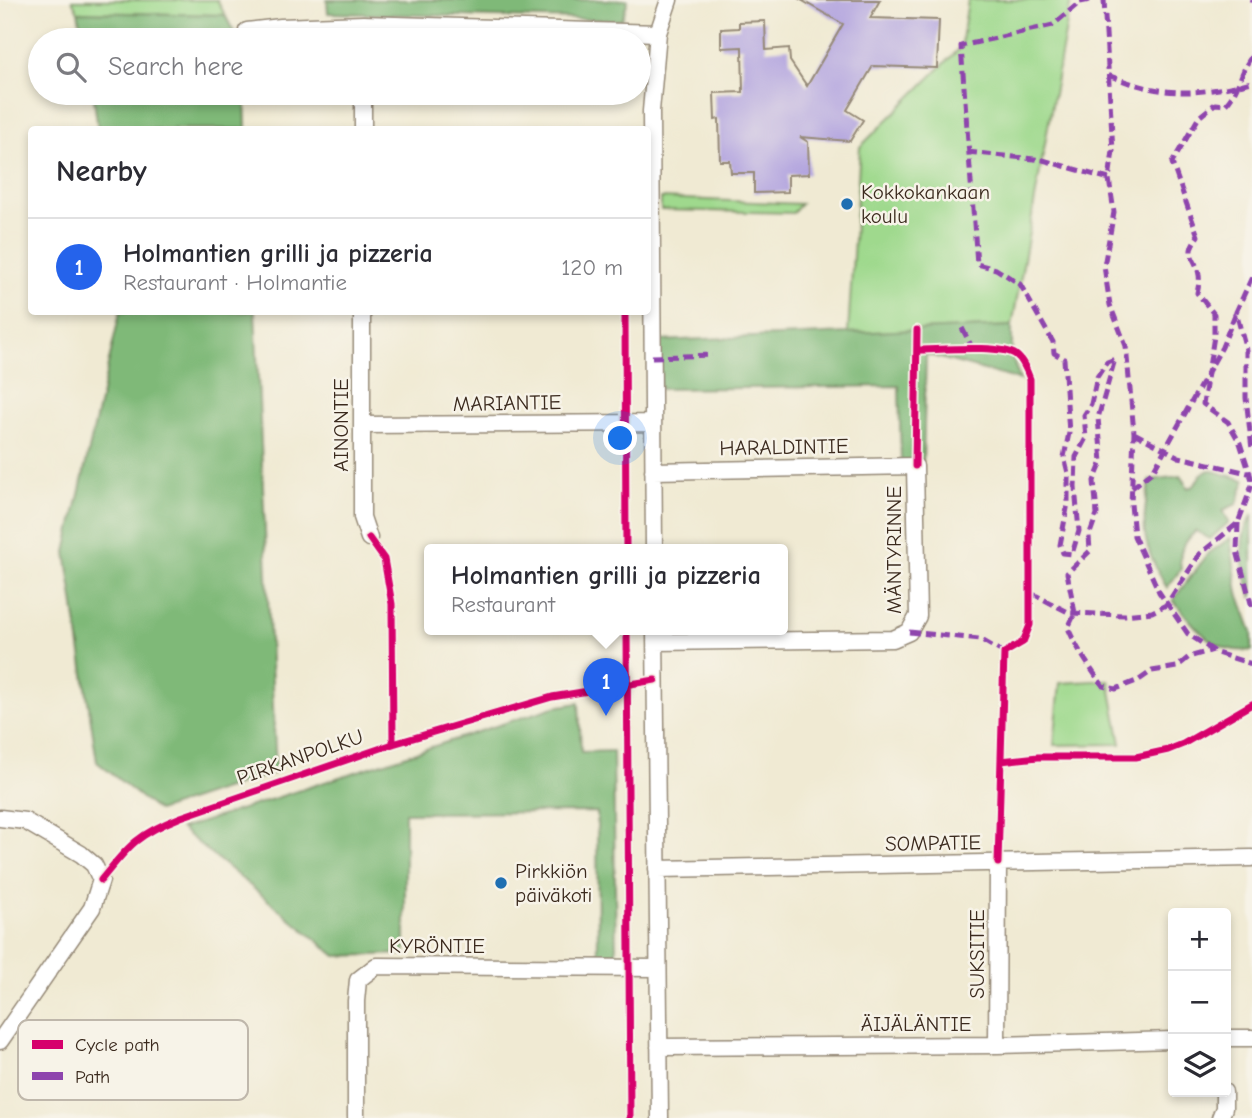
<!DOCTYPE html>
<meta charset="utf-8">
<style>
:root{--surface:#fff;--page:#f2f2f3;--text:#2b2b33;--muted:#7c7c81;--line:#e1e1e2;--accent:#2563eb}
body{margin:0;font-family:"Comic Neue",sans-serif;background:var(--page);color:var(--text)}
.controls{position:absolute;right:21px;bottom:21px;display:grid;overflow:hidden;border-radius:7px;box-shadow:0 4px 10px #0003}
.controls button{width:63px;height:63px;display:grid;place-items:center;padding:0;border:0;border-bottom:2px solid var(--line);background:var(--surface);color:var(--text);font:35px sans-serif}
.you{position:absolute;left:621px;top:439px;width:24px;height:24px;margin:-18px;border:5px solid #fff;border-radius:50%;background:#1a73e8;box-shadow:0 0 0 10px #1a73e833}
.badge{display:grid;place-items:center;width:46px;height:46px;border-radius:50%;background:var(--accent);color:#fff;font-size:23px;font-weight:700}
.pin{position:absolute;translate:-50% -58px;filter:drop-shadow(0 2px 4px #0008)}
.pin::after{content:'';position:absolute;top:37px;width:24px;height:21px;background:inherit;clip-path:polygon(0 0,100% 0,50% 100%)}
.popup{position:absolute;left:424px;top:544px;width:364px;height:91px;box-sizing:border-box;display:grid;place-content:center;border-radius:7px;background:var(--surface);filter:drop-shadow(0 2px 5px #0005);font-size:23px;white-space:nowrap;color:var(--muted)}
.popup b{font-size:26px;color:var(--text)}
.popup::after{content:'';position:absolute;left:50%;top:100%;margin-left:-14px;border:14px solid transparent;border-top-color:var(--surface)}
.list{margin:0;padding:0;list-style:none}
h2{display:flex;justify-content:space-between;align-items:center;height:91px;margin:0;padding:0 28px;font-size:30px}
h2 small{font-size:23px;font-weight:400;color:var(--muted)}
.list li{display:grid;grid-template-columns:46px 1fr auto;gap:21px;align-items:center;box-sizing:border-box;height:98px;padding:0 28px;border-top:2px solid var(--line)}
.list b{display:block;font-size:26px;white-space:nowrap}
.list p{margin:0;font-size:23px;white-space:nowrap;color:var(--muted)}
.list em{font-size:23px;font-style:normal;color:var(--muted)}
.icon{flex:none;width:38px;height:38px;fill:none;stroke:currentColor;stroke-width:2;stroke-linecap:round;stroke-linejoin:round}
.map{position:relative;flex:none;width:1252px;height:1118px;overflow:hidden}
.search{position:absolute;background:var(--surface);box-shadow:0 4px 10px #0003;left:28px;top:28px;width:623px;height:77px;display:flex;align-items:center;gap:18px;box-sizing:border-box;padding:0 24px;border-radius:38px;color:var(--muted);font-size:26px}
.panel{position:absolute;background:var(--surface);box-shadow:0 4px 10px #0003;left:28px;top:126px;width:623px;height:189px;border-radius:7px}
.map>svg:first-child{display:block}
</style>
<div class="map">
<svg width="1252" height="1118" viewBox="0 0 1252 1118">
<rect width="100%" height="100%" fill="#f7f3e8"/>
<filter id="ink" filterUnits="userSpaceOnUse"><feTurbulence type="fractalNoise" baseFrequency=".0143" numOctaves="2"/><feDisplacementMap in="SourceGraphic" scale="14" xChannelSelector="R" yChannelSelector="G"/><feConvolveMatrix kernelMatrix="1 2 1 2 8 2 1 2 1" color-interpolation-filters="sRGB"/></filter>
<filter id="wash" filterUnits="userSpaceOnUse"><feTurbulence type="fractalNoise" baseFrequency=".00686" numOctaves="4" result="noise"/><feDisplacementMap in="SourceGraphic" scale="28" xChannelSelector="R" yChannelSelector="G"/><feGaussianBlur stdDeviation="1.57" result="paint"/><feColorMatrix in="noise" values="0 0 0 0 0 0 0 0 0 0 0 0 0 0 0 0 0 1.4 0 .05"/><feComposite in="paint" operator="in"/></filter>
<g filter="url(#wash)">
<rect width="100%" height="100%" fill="#f0ead3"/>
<!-- green -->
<path fill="#9fd98d" stroke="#6d8256" stroke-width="2" d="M 72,0 L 217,0 L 225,15 L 78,12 Z
M 968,0 L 1071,0 L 1012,326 L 848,333 L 860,147 L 961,47 Z
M 661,198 L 801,204 L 793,213 L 661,210 Z
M 1109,680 L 1121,744 L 1054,745 L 1060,683 Z"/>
<!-- forest -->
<path fill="#7fb978" stroke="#5d724b" stroke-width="2" d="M 327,0 L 628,0 L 622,20 L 328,13 Z
M 78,12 L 225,15 L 238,40 L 83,40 Z
M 93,93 L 245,93 L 246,129 L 98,129 Z
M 120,312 L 255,312 L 276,772 L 158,811 L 97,762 L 66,552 Z
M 1012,326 L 1012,357 L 1020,380 L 926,354 L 923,461 L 901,462 L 899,386 L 660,389 L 659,341 Z
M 1209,470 L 1245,480 L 1237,504 L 1223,510 L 1229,522 L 1210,539 L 1196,531 C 1183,543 1178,551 1181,569 L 1167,588 C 1142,545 1140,530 1150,480 L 1181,476 L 1188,488 L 1194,486 L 1201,475 Z
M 1252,516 L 1252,598 C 1243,570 1235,542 1252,516 Z
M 1230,538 L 1238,593 L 1252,632 L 1252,650 C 1213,655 1195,627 1173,600 L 1208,554 Z
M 579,703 L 581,752 L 613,751 L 616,954 L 598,954 L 597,812 L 405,813 L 405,954 L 336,956 L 181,829 L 554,707 Z"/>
<g id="blocks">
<!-- building -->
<path fill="#b3a5df" d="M 801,0 L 880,0 L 870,18 L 939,20 L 937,68 L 873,66 L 847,110 L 863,120 L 850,141 L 800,137 L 808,142 L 809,174 L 788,175 L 788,192 L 754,193 L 754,173 L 731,173 L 730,161 L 720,161 L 719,119 L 715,120 L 714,93 L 743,92 L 742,47 L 721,48 L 721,29 L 739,28 L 739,22 L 765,21 L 766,50 L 789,48 L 790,61 L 807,86 L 843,24 Z"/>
</g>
</g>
<g filter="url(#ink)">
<use href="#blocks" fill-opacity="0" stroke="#968a78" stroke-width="2"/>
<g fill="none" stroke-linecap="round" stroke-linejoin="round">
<!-- minor casing -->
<g stroke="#968a78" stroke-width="19">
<path id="minor" d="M 247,31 L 281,27 L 363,24 L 658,33
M 363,130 L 363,93
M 362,312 L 362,517 L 369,538
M 362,425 L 653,423
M 653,471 L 915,466 L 918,616 L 909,632 L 893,639 L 655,642
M 654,550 L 651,111 L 658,33 L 669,0
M 655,630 L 660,1118
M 0,818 L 25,821 L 81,854 L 94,865 L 101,880 L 92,908 L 0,1041
M 657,869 L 1252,858
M 1226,1038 L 1252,1038
M 997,1045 L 998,863
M 659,1047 L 997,1045 L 1173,1040
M 356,1118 L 356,1001 L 358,980 L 376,966 L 658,968
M 1220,1118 L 1224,1108 L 1224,1092"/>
</g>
<!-- minor -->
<use href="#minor" stroke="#fff" stroke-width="16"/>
<!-- quiet -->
<path stroke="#8e44ad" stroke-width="5" stroke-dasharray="10 5" stroke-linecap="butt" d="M 1090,0 L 1080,2 L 1053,25 L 961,46 L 977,264 L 996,269 L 1020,284 L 1053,342 L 1054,353 L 1064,359 L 1069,433 L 1064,457 L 1068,473 L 1068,503 L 1060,545 L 1063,553 L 1072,554 L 1079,531 L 1075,487 L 1076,457 L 1086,438 L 1084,415 L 1091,404 L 1097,377 L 1107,362 L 1115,359 L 1098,418 L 1102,462 L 1094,481 L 1097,514 L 1089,536 L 1090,551 L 1067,573 L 1075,613 L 1068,628 C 1077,649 1090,668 1103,686 L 1116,689 L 1139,680 L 1152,671 L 1177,667 L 1189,657 L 1213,650
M 1104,0 L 1113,151 L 1109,179 L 1114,212 L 1104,266 L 1110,305 L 1126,346 L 1134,433 L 1131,504 L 1134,536 L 1159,592 L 1188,634 L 1217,653 L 1252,664
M 1251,0 L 1252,2
M 1252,56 C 1239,73 1240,90 1225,105 L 1215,104 L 1199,117 L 1172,163 L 1198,236 C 1183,256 1196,256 1199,275 C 1200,280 1198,288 1197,293 L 1214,314 L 1214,336 L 1203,404 L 1228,422 L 1240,443 L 1252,480
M 1108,75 C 1164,97 1194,96 1252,82
M 967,152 L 1043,160 L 1109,179
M 1252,277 L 1236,312 L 1246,350 L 1246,398 L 1252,449
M 962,328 L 973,349
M 652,357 L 712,355
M 1134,433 L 1179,457 L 1252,474
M 1132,488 L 1153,471 L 1222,347 L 1236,312
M 1238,523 L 1237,551 L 1252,607
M 1031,593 L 1070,613 L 1125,615 L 1152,612 L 1166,605 L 1200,554 L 1238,523 L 1252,485
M 909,632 L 980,639 L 1004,653"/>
<!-- cycleway casing -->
<g stroke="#f7f3e8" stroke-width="11">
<path id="cycleway" d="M 625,312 L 626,550
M 917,350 C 937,350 1002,344 1016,355 C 1023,360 1027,371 1030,379 L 1030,625 L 1023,642 L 1004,653 L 998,863
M 915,466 L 917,330
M 369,538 L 384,559 L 392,604 L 393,744
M 627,630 L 630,1118
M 1001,761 L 1038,757 L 1136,757 L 1168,750 L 1183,744 L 1252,704
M 101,880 C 130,844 138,834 181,817 L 393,744 L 552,697 L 655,680"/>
</g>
<!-- cycleway -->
<use href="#cycleway" stroke="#d6006c" stroke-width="7"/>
</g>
</g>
<!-- markers -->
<g fill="#1f6fb2" stroke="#f7f3e8" stroke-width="2.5">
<circle cx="847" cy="204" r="7"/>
<circle cx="501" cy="883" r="7"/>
</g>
<g text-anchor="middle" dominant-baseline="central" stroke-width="5" stroke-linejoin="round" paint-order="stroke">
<!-- poi labels -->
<g font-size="21" fill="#3b2a1e" stroke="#f7f3e8" text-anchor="start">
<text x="861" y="192">Kokkokankaan<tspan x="861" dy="24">koulu</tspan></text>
<text x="515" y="871">Pirkkiön<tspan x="515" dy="24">päiväkoti</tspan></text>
</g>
<!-- street labels -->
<g font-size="21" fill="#3b2a1e" stroke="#f7f3e8">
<text transform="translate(507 403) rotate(-1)">MARIANTIE</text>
<text transform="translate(341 425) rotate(-90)">AINONTIE</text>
<text transform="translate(784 447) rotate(-1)">HARALDINTIE</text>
<text transform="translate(894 550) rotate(-90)">MÄNTYRINNE</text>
<text transform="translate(300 757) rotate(-19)">PIRKANPOLKU</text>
<text transform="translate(933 843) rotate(-1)">SOMPATIE</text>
<text x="437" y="946">KYRÖNTIE</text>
<text transform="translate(977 954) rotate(-90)">SUKSITIE</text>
<text x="916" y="1024">ÄIJÄLÄNTIE</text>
</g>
</g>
<!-- legend -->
<rect x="18" y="1020" width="230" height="80" rx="10" fill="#f7f3e8" stroke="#bfb7ab" stroke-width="2"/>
<rect x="32" y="1040" width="31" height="9" fill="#d6006c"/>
<rect x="32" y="1072" width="31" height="8" fill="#8e44ad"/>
<g font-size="19" fill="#3b2a1e">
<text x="75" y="1051">Cycle path</text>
<text x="75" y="1083">Path</text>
</g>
</svg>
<div class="controls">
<button>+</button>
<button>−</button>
<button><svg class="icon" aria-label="layers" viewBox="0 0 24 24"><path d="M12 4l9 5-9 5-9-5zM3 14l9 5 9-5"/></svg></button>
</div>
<div class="you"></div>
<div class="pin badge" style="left:606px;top:716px">1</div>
<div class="popup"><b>Holmantien grilli ja pizzeria</b>Restaurant</div>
<div class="search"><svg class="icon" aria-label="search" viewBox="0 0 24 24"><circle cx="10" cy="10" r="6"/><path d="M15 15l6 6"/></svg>Search here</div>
<section class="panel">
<h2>Nearby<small></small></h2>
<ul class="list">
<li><span class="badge">1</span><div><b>Holmantien grilli ja pizzeria</b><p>Restaurant · Holmantie</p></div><em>120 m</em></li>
</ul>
</section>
</div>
